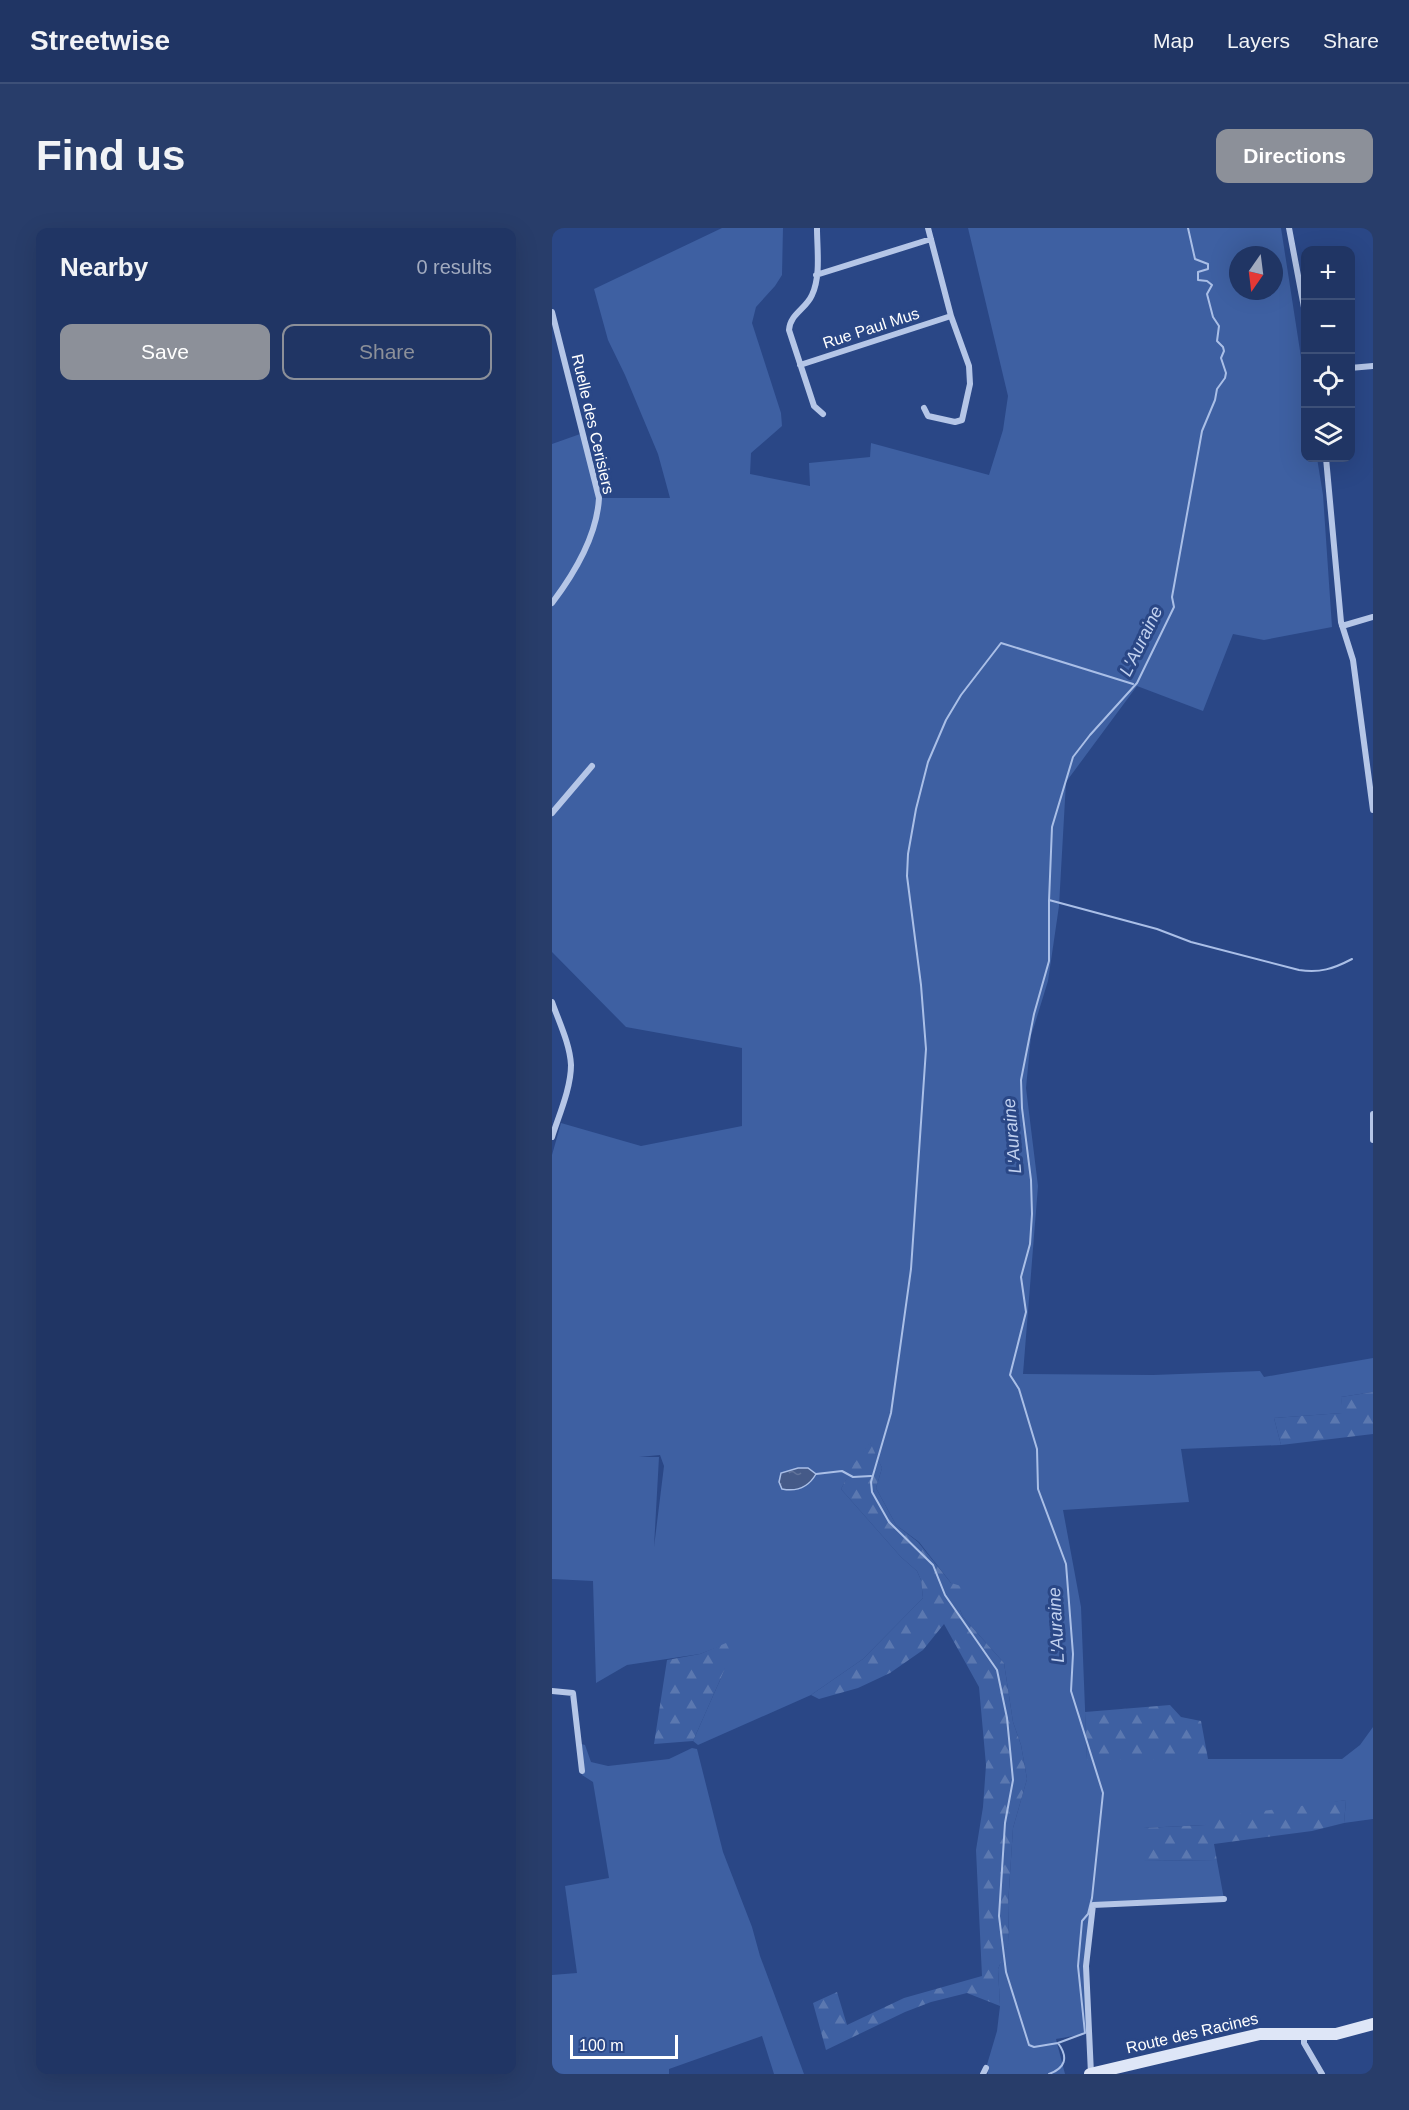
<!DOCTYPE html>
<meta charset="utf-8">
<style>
:root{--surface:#203564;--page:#283d6a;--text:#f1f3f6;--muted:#a2abbf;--line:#3d5078;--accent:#8c9099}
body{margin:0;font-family:Arial,sans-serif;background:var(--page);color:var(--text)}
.controls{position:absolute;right:18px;top:18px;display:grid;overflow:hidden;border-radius:12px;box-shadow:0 6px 24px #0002}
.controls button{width:54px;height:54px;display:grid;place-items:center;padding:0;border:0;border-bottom:2px solid var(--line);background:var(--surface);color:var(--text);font:30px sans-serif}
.compass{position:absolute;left:677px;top:18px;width:54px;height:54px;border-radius:50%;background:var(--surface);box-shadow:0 6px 24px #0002;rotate:194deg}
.scale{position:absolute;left:18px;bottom:15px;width:108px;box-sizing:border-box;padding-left:6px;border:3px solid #fff;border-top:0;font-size:16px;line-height:21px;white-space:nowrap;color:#fff;-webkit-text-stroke:4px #2a4786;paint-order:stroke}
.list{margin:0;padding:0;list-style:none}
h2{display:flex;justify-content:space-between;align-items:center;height:78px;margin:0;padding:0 24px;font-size:26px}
h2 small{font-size:20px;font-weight:400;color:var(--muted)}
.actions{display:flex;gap:12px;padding:18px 24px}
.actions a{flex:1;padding:14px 0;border:2px solid var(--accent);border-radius:12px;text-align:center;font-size:21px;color:var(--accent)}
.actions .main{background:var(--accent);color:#fff}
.icon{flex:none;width:33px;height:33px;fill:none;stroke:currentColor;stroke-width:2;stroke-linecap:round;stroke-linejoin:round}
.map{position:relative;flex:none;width:821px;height:1846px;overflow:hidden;border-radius:12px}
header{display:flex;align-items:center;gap:36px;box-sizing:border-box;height:84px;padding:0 30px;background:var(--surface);border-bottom:2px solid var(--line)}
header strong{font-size:28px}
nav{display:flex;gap:33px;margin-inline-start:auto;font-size:21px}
.intro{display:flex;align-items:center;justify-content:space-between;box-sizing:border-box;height:144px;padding:0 36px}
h1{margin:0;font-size:42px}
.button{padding:15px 27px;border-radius:12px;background:var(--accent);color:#fff;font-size:21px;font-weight:700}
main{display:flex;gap:36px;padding:0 36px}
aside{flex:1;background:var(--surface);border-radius:12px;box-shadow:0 6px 24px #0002}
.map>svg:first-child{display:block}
</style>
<header>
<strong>Streetwise</strong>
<nav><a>Map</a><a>Layers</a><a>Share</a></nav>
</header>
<div class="intro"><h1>Find us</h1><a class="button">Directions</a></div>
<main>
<aside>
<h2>Nearby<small>0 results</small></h2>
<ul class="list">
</ul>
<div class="actions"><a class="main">Save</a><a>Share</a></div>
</aside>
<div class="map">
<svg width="821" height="1846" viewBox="0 0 821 1846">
<defs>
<pattern id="forest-firs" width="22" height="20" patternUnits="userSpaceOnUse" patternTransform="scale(1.5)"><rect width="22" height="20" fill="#3e60a2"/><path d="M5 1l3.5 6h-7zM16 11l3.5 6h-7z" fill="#5b78b0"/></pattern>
<pattern id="water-ripples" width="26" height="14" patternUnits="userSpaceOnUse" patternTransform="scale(1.5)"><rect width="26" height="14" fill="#455a88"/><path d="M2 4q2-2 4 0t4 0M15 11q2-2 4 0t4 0" fill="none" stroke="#61739a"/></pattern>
</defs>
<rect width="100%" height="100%" fill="#2a4786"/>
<!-- grass -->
<path fill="#3e60a2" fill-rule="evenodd" d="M 170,0 L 231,0 L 230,47 L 223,58 L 204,79 L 200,95 L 229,185 L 230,198 L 199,225 L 198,246 L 258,258 L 257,235 L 318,229 L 319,215 L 437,247 L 451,202 L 456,168 L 416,0 L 729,0 L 753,155 L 754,230 L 765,230 L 771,267 L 780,399 L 712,412 L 681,406 L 651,483 L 585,458 L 514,554 L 507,678 L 496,753 L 479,808 L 474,860 L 486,958 L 471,1146 L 601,1147 L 708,1143 L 712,1149 L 821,1130 L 821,1164 L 789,1169 L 791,1185 L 722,1190 L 729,1217 L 629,1221 L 637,1274 L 511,1282 L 529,1379 L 535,1531 L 790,1531 L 808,1517 L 821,1499 L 821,1591 L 792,1595 L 794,1572 L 653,1597 L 592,1600 L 592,1632 L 665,1633 L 672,1671 L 541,1677 L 534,1738 L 538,1805 L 504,1811 L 513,1846 L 436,1846 L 434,1840 L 445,1803 L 448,1778 L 446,1741 L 457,1714 L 456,1677 L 461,1600 L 475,1551 L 469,1517 L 461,1494 L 452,1435 L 411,1389 L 408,1382 L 408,1376 L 399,1355 L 367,1314 L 344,1297 L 324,1260 L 330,1240 L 318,1215 L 303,1236 L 289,1261 L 349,1329 L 365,1343 L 369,1352 L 371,1370 L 311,1431 L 259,1467 L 146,1517 L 141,1513 L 172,1443 L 174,1416 L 148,1426 L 75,1437 L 44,1455 L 41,1353 L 0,1351 L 0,927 L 9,895 L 89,918 L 190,898 L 190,820 L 74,799 L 0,724 L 0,216 L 31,205 L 47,270 L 118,270 L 106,226 L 73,147 L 56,112 L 42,61 ZM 686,27 L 722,27 L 722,63 L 686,63 ZM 108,1227 L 112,1238 L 102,1319 L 107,1229 L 87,1229 Z
M 26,1515 L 33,1517 L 39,1534 L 56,1538 L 117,1531 L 140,1520 L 145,1521 L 171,1624 L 200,1699 L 208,1728 L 252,1846 L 222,1846 L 210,1808 L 117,1841 L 117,1846 L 0,1846 L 0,1747 L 25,1745 L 13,1658 L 57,1650 L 41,1554 L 30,1547 Z"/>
<!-- forest -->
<path fill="url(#forest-firs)" d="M 821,1164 L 821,1206 L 729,1217 L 722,1190 L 790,1185 L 789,1169 Z
M 318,1214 L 330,1240 L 324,1260 L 344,1297 L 366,1314 L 399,1355 L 409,1358 L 408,1382 L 411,1389 L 452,1435 L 461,1494 L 469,1517 L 475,1551 L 461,1600 L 456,1677 L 457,1715 L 446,1741 L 448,1778 L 415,1765 L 379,1774 L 353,1784 L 274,1822 L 261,1775 L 285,1764 L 295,1797 L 352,1770 L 430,1748 L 424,1622 L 431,1579 L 434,1537 L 427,1459 L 392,1396 L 371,1422 L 338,1445 L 306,1460 L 267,1471 L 259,1467 L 311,1431 L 371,1370 L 369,1352 L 365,1343 L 349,1329 L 289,1261 L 302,1236 Z
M 174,1415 L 178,1423 L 172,1443 L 141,1513 L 102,1516 L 115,1432 L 148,1426 Z
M 618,1477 L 629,1489 L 649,1493 L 656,1531 L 535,1532 L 533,1484 Z
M 794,1572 L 792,1595 L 760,1603 L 662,1616 L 665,1633 L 591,1632 L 592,1600 L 653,1597 L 656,1590 Z"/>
<!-- water -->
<path fill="url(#water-ripples)" stroke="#aabfe7" stroke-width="1.5" d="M 246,1240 L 256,1240 L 264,1246 C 256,1260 245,1264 230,1261 L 227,1254 L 229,1245 Z"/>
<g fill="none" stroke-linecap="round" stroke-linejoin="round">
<!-- stream -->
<path stroke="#aabfe7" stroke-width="2" d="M 497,672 L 605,701 L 639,714 L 747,742 C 768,745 781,741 800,731
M 264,1246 L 290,1243 L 301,1249 L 319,1248
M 506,1815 L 482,1819 L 477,1817 L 454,1744 L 447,1688 L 453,1595 L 461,1552 L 455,1490 L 445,1442 L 393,1367 L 381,1337 L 337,1294 L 320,1264 L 319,1254 L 339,1185 L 359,1041 L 374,821 L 369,757 L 355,648 L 356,626 L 364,581 L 376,534 L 394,492 L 409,467 L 449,415 L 581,456
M 497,1846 C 513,1840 517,1830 506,1815 L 533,1805 L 526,1738 L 530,1693 L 536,1686 L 540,1670 L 551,1565 L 519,1463 L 521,1426 L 514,1336 L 486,1261 L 485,1221 L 467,1161 L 458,1147 L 474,1084 L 469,1049 L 478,1016 L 480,986 L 479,952 L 470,880 L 469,852 L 482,786 L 497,733 L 497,673 L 500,599 L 521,529 L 538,507 L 585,455 L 622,379 L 620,369 L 650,203 L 663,172 L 665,161 L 673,150 L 674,145 L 669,130 L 672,123 L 671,119 L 665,113 L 667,98 L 661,89 L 655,66 L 660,57 L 655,53 L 646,52 L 646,44 L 656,41 L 656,36 L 643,31 L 636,0"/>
<!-- street -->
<path stroke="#b5c6e7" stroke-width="6" d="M 265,0 C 265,21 269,48 260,67 C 254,81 238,86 237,102 L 262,178 L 271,186
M 737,0 L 754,90
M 264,47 L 379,11
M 0,84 L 47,270 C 45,307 22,346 0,375
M 248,137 L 399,88
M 798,140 L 821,138
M 372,180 L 376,188 L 403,194 L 410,192 L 418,156 L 417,138 L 399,88 L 376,0
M 774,230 L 789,394 L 801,432 L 821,582
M 790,398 L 821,389
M 0,585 L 40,538
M 0,774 C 7,794 18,816 19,837 C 19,860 7,887 0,909
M 821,886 L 821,912
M 0,1463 L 21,1465 L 30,1543
M 752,1807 L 752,1815 L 770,1846
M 431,1846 L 434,1840
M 539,1846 L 534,1738 L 541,1677 L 672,1671"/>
<!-- secondary -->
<path stroke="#dee6f7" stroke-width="12" d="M 538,1846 L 708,1806 L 784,1806 L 821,1796"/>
</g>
<g text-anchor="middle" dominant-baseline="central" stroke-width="6" stroke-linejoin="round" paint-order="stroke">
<!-- street labels -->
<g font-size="16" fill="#fff" stroke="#2a4786">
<text transform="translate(319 100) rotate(-18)">Rue Paul Mus</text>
<text transform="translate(41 196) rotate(77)">Ruelle des Cerisiers</text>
<text transform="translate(640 1805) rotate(-13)">Route des Racines</text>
</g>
<!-- water labels -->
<g font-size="18" font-style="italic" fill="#c0d0ef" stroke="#2a4786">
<text transform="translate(589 413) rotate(-64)">L'Auraine</text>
<text transform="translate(460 908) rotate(-95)">L'Auraine</text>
<text transform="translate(504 1397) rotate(-93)">L'Auraine</text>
</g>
</g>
</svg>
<div class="controls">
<button>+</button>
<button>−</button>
<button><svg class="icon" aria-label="locate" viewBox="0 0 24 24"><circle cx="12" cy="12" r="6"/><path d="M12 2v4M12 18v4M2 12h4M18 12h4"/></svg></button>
<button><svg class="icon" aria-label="layers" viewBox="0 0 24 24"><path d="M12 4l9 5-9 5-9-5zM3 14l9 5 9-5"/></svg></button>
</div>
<svg class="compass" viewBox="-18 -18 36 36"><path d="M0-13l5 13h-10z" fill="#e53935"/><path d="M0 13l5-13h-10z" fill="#a2abbf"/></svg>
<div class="scale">100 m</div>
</div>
</main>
